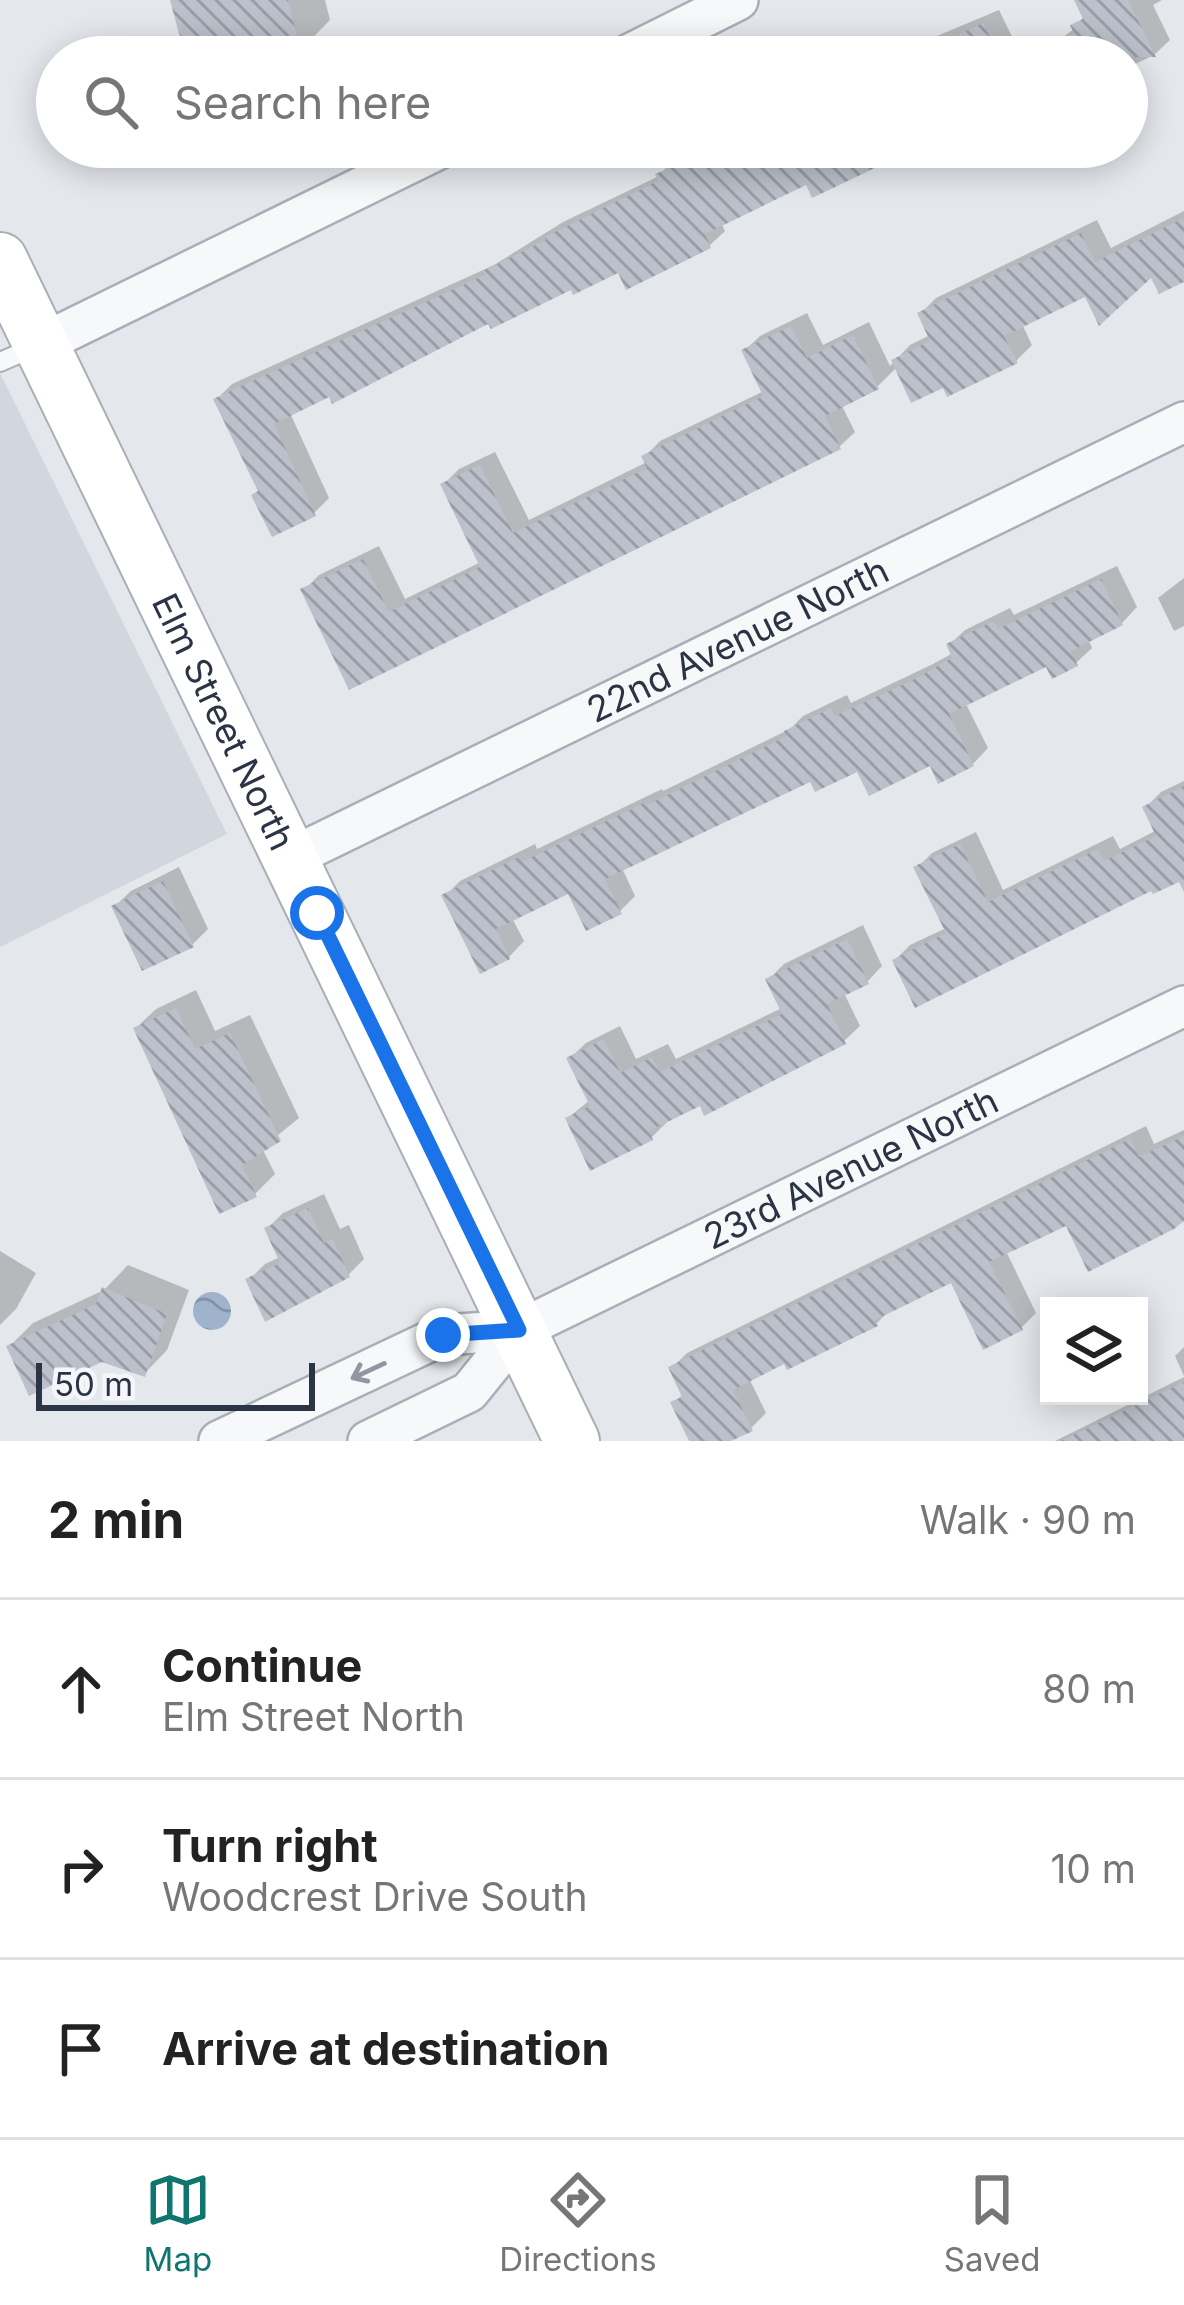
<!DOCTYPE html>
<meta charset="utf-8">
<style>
:root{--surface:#fff;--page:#f2f2f2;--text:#222;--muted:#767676;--line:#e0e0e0;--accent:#0f766e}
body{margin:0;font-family:Inter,sans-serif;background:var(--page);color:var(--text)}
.controls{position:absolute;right:36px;bottom:36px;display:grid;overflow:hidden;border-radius:0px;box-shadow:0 6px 30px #0003}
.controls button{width:108px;height:108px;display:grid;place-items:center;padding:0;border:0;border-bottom:3px solid var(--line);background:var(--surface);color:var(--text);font:60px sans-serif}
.scale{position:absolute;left:36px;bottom:30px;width:279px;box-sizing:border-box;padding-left:12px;border:6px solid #2b3445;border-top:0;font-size:33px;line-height:42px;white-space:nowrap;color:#2b3445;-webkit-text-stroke:9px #f4f6f9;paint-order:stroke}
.stop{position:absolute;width:36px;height:36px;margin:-27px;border:9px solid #1a73e8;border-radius:50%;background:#fff}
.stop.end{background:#1a73e8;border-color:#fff;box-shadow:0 3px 12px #0008}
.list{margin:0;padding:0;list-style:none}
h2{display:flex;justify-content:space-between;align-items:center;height:156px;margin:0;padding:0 48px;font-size:51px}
h2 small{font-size:39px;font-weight:400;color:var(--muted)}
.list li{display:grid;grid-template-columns:78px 1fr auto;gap:36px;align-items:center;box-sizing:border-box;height:180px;padding:0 48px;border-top:3px solid var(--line)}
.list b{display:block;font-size:45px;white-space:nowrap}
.list p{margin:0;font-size:39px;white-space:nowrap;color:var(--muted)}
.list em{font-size:39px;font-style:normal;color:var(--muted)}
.icon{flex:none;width:66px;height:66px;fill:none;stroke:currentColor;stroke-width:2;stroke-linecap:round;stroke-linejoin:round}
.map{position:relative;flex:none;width:1184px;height:1441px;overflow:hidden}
.search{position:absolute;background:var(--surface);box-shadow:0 6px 30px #0003;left:36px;right:36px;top:36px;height:132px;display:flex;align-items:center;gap:30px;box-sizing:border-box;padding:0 42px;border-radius:66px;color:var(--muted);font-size:45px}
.sheet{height:696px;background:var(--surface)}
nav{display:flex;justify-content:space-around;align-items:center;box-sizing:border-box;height:168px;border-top:3px solid var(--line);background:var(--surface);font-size:33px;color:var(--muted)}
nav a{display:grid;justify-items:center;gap:6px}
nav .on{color:var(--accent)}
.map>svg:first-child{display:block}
</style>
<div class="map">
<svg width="1184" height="1441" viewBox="0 0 1184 1441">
<defs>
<pattern id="water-waves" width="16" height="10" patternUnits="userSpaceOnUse" patternTransform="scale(3)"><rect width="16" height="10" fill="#9fb4cc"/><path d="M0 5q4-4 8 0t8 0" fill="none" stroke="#8293a7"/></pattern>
<pattern id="building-back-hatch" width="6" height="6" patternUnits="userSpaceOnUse" patternTransform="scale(3)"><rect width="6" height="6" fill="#bbc0ca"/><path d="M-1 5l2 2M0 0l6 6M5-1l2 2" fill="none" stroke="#989da6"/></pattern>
</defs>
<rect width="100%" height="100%" fill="#e4e7ec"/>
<!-- built -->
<path fill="#d2d6de" d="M 0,373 L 227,834 L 0,947 Z"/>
<!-- water -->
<path fill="url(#water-waves)" d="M193 1311a19 19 0 1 1 38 0a19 19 0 1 1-38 0Z"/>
<!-- shadow -->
<path fill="#0003" d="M 173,0 L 325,0 L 330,20 L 294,57 L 202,57 Z
M 1077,0 L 1162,0 L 1153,5 L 1170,40 L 1154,55 L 1127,68 L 1127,57 L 1049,57 L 1045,51 L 1075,28 L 1085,15 Z
M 999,10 L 1022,57 L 909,57 L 925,41 Z
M 699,147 L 912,147 L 807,181 L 721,223 L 725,231 L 709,246 L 572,286 L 489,320 L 290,413 L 329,498 L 314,513 L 261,490 L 217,399 L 232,384 L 494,265 L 563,222 L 659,176 L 673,160 Z
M 1184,211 L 1184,279 L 1152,273 L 1086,293 L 1022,324 L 1032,345 L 1016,361 L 944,384 L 897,367 L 877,387 L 841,404 L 855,432 L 839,447 L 351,686 L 304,590 L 319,575 L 379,546 L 405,599 L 481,562 L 443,485 L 459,469 L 495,452 L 529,520 L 647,462 L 645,457 L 660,441 L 764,391 L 744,351 L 760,336 L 807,313 L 823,345 L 869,322 L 890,366 L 910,345 L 930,335 L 920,314 L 936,298 L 1097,220 L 1111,248 Z
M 1117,566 L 1137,607 L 1122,623 L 1088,639 L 1092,648 L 1076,663 L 1047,663 L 965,702 L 988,748 L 973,764 L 859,767 L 811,778 L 622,868 L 635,896 L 620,911 L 569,890 L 512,918 L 524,941 L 509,957 L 445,896 L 460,881 L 535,844 L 537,849 L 662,789 L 663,791 L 790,729 L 803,716 L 847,695 L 851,703 L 933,664 L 953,653 L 949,645 L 965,630 L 1010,608 L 1014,615 Z
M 1184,578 L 1184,626 L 1174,631 L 1158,598 Z
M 1184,781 L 1184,875 L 895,960 L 910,945 L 946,928 L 917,868 L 932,853 L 976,832 L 1003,890 L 1113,836 L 1120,849 L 1157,830 L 1146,807 L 1161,792 Z
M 179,867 L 208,929 L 192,945 L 115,906 L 131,891 Z
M 863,925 L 882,966 L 867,982 L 844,993 L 860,1026 L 844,1041 L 701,1102 L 667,1122 L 651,1138 L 568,1118 L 590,1100 L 570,1058 L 586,1043 L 620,1026 L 636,1059 L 668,1044 L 676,1059 L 782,1008 L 769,979 L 784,964 Z
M 196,990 L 215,1031 L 250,1015 L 299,1118 L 262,1148 L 275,1174 L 255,1194 L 136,1028 L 156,1009 Z
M 1146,1126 L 1154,1144 L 1184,1130 L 1184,1218 L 1067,1222 L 1006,1251 L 1036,1313 L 1021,1328 L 953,1279 L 891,1309 L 877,1323 L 749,1378 L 766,1413 L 751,1428 L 724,1441 L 693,1441 L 674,1403 L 684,1393 L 672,1368 L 687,1353 Z
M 324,1194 L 340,1229 L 349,1225 L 364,1259 L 349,1274 L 249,1280 L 265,1264 L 280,1257 L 267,1229 L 283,1213 Z
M 0,1251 L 36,1273 L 16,1309 L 0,1325 Z
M 128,1265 L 189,1290 L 167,1350 L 144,1374 L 102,1359 L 9,1347 L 33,1323 L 104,1290 Z
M 1184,1347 L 1184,1376 L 1175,1356 Z
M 1184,1377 L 1184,1440 L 1055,1441 Z"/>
<!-- building -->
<path fill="url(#building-back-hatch)" d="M 170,0 L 288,0 L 301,53 L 285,57 L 198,57 L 179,34 Z
M 1074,0 L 1128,0 L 1156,57 L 1028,57 L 1074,34 L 1070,25 L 1083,19 Z
M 983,23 L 999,57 L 913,57 Z
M 723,147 L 919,147 L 812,198 L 806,185 L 705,234 L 711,248 L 626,290 L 618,273 L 573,295 L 571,290 L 491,329 L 488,324 L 332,404 L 329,397 L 274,424 L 316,516 L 272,537 L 251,495 L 258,491 L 213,399 L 485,275 L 483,271 L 546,240 L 545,237 L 658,181 L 655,174 Z
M 1184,218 L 1184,282 L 1159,294 L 1151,278 L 1099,326 L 1085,297 L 1004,336 L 1018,363 L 947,397 L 943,388 L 911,403 L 891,360 L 930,341 L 917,313 L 1081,233 L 1095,262 Z
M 791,326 L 807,358 L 853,335 L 879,389 L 825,416 L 841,449 L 349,690 L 300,589 L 363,559 L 389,612 L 480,567 L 440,484 L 480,465 L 513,533 L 647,468 L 641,456 L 763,396 L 741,350 Z
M 1101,579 L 1123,625 L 1071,651 L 1078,666 L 1052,679 L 1046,667 L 949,714 L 974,766 L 938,784 L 930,766 L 869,796 L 857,772 L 815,792 L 810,782 L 605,879 L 622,914 L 586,931 L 568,894 L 496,929 L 510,959 L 480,974 L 441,895 L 519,857 L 522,862 L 646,802 L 647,805 L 787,736 L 784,731 L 831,708 L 835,716 L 915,679 L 952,658 L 946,644 L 994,621 L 998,629 Z
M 1184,786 L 1184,892 L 1179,882 L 1153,894 L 1151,891 L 915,1008 L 892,960 L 946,933 L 913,867 L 960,844 L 988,902 L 1098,849 L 1104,861 L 1156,836 L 1142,807 Z
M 163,881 L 194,947 L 142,971 L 111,906 Z
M 847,939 L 869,984 L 827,1004 L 846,1044 L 704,1116 L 700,1106 L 649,1131 L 653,1140 L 590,1171 L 565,1118 L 590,1106 L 566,1058 L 604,1039 L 620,1073 L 652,1057 L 660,1072 L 782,1014 L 765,979 Z
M 176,1008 L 195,1049 L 230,1033 L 281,1141 L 242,1165 L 257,1197 L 219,1214 L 133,1028 Z
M 1184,1136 L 1184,1221 L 1174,1229 L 1088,1272 L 1066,1226 L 989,1262 L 1023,1330 L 983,1350 L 951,1283 L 875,1320 L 878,1326 L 787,1370 L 784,1364 L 733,1390 L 753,1431 L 731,1441 L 689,1441 L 670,1402 L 682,1397 L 668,1367 L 1130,1139 L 1139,1157 Z
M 308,1208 L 324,1243 L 333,1239 L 350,1277 L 265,1322 L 245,1279 L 280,1263 L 264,1228 Z
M 102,1287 L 167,1314 L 145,1377 L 102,1362 L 29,1396 L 6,1346 L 96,1304 Z
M 1184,1382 L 1184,1441 L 1061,1441 Z"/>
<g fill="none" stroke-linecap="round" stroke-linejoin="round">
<!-- lane casing -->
<g stroke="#a9aeb7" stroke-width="22">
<path id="lane" d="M 0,362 L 37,346"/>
</g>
<!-- street casing -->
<g stroke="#a9aeb7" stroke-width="44">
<g id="street">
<path d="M 624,57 L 738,0"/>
<path d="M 41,344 L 443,147"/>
<path id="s1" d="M 290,858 L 1184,422"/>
<path id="s2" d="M 219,1441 L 443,1335 L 519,1330 L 1184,1006"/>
<path d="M 368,1441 L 469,1392 L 519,1330"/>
</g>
</g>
<!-- secondary casing -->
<g stroke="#a9aeb7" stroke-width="58">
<g id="secondary">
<path id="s3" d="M 0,260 L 572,1441"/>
</g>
</g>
<!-- lane -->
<use href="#lane" stroke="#f7f8fa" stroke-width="18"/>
<!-- street -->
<use href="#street" stroke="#f7f8fa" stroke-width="39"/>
<!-- secondary -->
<use href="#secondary" stroke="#fff" stroke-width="54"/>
</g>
<!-- one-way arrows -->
<defs><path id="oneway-shaft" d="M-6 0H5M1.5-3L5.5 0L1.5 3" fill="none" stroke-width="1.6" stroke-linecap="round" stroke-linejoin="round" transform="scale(3)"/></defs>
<use stroke="#9196a0" href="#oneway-shaft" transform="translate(368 1371) rotate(155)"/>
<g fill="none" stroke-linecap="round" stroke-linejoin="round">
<!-- route -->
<path stroke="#1a73e8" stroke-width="15" d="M 317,913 L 519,1330 L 443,1335"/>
</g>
<g text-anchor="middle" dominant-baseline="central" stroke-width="10" stroke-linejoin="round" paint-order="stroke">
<!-- street labels -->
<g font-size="36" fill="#2b3445" stroke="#f4f6f9">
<text stroke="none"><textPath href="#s1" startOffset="498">22nd Avenue North</textPath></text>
<text stroke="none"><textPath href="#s3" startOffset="513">Elm Street North</textPath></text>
<text stroke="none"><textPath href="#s2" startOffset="693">23rd Avenue North</textPath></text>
</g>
</g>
</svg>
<div class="controls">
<button><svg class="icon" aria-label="layers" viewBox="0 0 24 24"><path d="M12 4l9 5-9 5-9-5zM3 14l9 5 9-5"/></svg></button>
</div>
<div class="scale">50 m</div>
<div class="stop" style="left:317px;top:913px"></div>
<div class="stop end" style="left:443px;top:1335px"></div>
<div class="search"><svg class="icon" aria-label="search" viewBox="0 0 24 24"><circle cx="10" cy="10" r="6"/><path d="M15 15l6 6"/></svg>Search here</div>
</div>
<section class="sheet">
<h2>2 min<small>Walk · 90 m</small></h2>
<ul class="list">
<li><svg class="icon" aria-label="ahead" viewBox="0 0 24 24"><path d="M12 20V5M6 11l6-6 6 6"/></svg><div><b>Continue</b><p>Elm Street North</p></div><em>80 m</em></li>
<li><svg class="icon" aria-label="right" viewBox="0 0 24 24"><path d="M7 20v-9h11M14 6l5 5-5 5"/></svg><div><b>Turn right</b><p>Woodcrest Drive South</p></div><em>10 m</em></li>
<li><svg class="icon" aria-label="arrive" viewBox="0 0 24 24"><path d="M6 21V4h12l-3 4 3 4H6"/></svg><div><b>Arrive at destination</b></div></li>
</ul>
</section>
<nav>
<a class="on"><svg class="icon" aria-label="map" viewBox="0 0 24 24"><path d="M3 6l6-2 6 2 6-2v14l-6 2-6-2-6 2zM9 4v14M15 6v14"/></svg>Map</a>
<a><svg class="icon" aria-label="directions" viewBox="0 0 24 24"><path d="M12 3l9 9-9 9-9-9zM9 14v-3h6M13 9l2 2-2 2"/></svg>Directions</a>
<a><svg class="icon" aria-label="saved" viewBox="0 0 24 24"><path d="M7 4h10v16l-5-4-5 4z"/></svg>Saved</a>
</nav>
